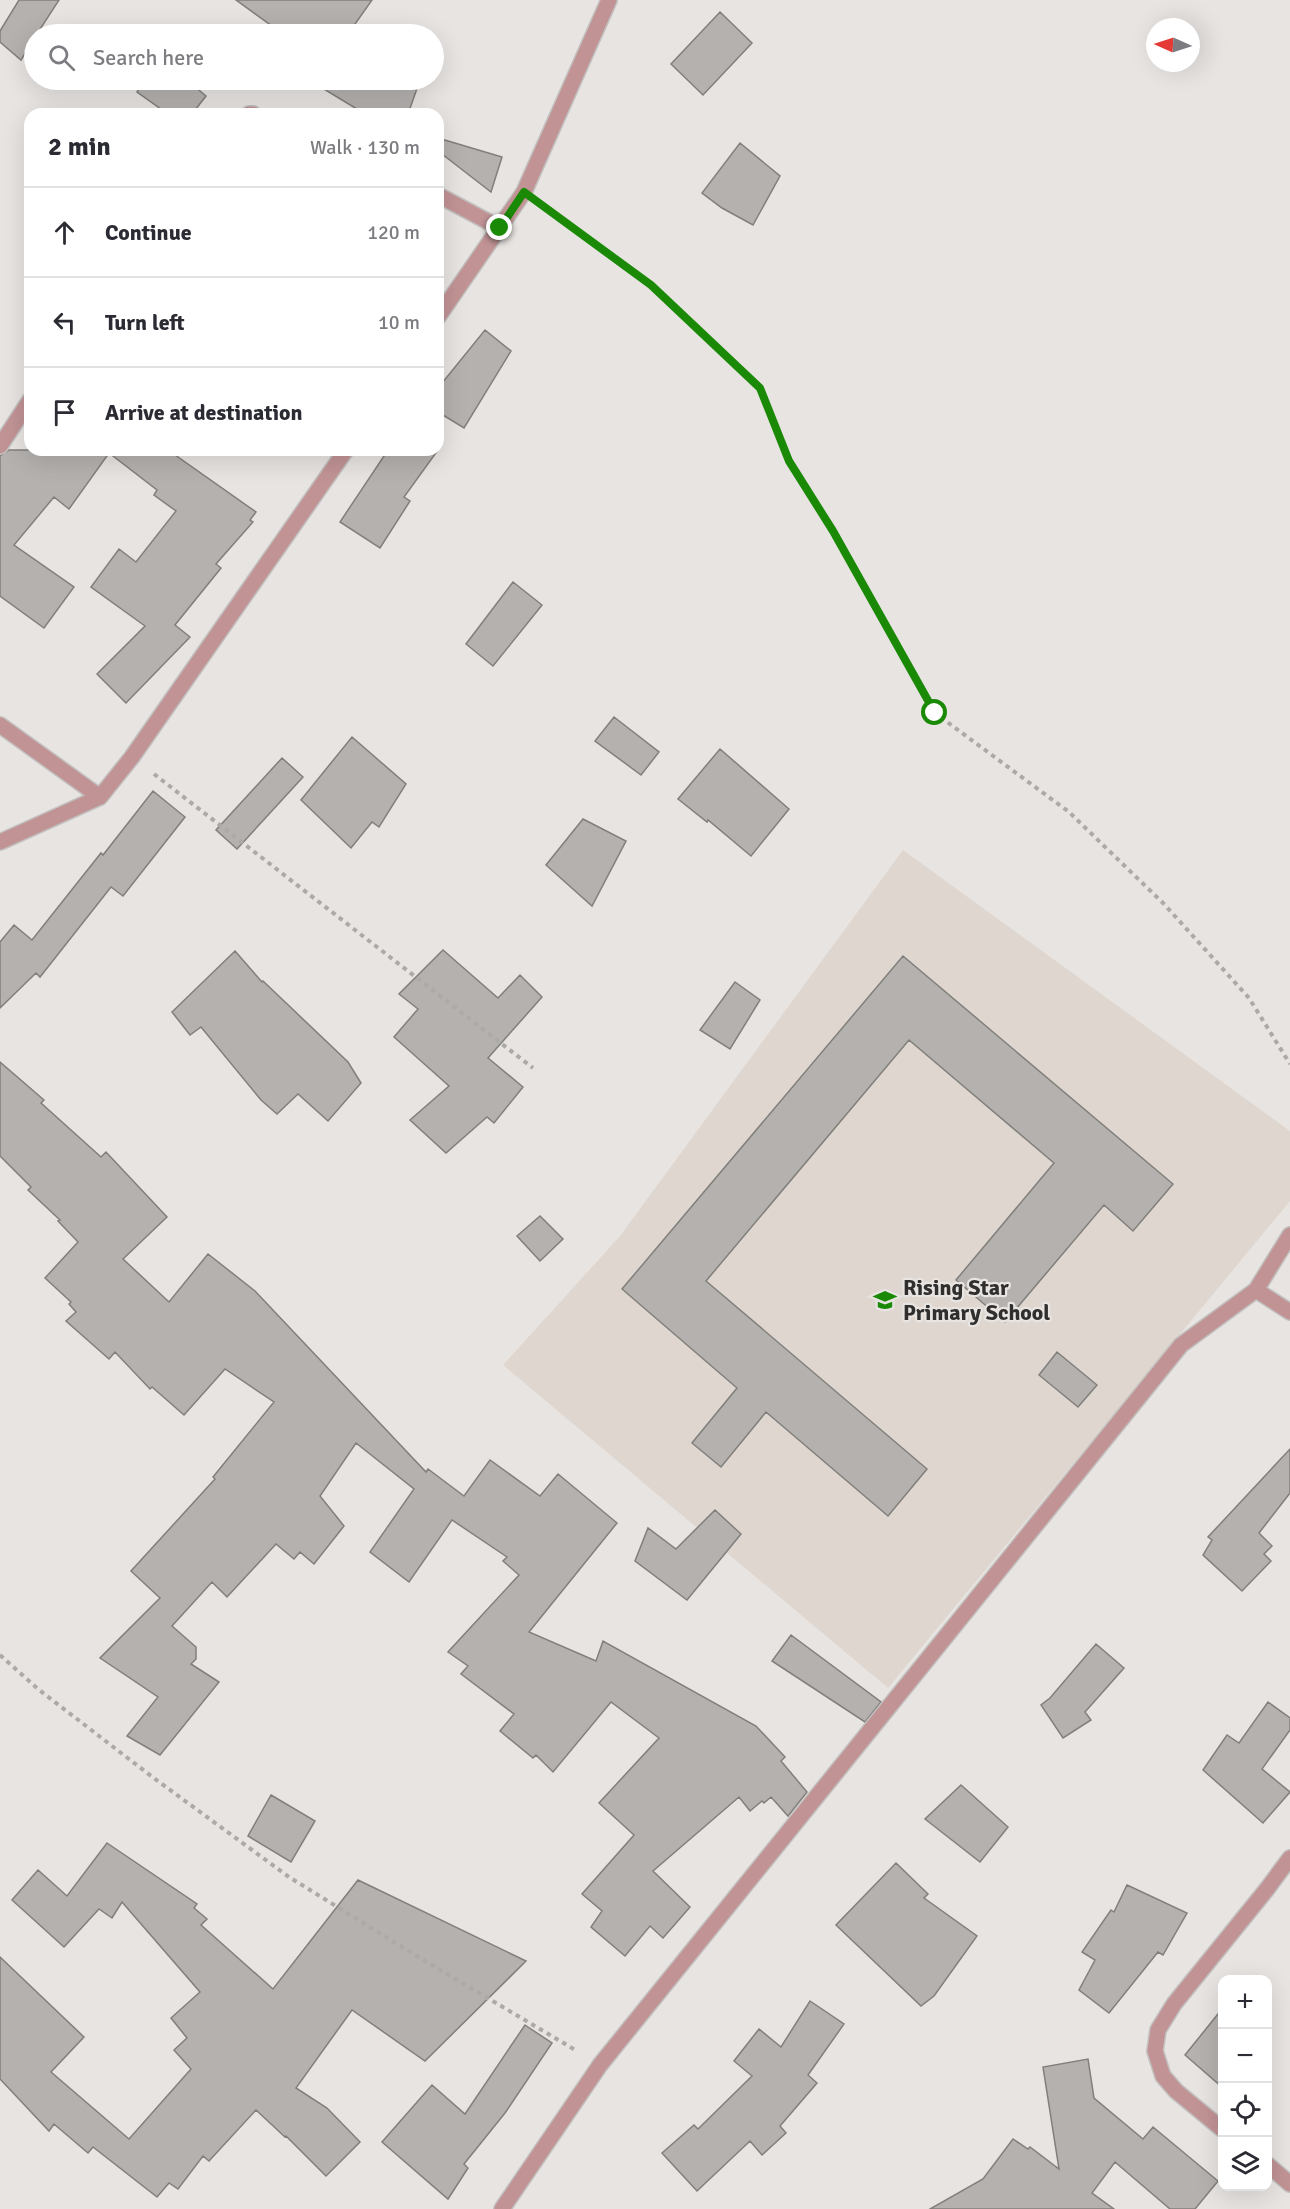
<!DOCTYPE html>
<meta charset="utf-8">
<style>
:root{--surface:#fff;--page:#f7f7f7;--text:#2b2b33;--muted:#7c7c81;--line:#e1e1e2}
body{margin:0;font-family:Signika,sans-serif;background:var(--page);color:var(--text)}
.controls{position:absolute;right:18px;bottom:18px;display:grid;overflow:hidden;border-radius:12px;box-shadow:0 6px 24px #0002}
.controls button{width:54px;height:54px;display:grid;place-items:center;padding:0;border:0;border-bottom:2px solid var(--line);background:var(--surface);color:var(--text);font:30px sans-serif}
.compass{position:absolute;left:1146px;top:18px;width:54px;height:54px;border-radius:50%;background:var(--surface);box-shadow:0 6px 24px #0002;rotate:273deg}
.stop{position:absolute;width:18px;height:18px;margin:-14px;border:4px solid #1a8905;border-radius:50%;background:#fff}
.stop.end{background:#1a8905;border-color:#fff;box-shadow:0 2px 6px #0008}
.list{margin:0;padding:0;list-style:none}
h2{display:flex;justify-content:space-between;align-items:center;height:78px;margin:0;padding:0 24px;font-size:26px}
h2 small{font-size:20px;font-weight:400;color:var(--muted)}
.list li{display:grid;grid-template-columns:39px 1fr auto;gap:18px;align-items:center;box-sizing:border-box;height:90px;padding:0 24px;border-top:2px solid var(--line)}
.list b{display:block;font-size:22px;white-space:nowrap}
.list em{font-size:20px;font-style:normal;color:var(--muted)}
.icon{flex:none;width:33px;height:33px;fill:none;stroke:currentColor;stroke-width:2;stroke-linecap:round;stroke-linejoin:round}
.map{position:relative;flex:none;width:1290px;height:2209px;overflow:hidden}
.search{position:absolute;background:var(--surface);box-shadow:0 6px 24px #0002;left:24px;top:24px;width:420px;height:66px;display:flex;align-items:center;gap:15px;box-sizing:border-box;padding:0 21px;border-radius:33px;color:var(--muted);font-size:22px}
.panel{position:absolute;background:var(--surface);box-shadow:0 6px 24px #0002;left:24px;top:108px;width:420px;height:348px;border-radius:18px}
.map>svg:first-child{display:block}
</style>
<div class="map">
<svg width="1290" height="2209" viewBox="0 0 1290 2209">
<rect width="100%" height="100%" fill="#e7e4e2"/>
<!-- built -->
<path fill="#dfd7cf" d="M 903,850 L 1290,1131 L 1290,1201 L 888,1688 L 503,1365 L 620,1236 Z"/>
<!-- building -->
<path fill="#b4b1af" stroke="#817f7c" stroke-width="1.5" d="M 19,0 L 59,0 L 37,34 L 34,34 L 34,39 L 21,60 L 0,42 L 0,31 Z
M 236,0 L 372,0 L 348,34 L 283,34 Z
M 720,12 L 752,43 L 703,95 L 671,64 Z
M 145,80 L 187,80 L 206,96 L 192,114 L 168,114 L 137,92 Z
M 309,80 L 420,80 L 408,114 L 365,114 Z
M 438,138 L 502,157 L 491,192 L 438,151 Z
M 740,143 L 780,176 L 753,225 L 722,208 L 702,193 Z
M 485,330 L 511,351 L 464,428 L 438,412 L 438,388 Z
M 9,450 L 168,450 L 256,512 L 250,520 L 253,522 L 216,564 L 221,568 L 175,625 L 190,637 L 126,703 L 97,674 L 145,626 L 91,587 L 119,549 L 136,562 L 176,511 L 154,495 L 157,490 L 109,453 L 69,509 L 54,497 L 14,545 L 74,587 L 44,628 L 0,596 L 0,456 Z
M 388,450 L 438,450 L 404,497 L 410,501 L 380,548 L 340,522 Z
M 513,582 L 542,605 L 493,666 L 466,644 Z
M 614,717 L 659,752 L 641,775 L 595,741 Z
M 352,737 L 406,784 L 379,827 L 372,822 L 351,848 L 301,800 Z
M 720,749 L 789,809 L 751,856 L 708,820 L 707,822 L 678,799 Z
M 282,758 L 303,777 L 237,849 L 216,830 Z
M 153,791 L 185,817 L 123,896 L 111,887 L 40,977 L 36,973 L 0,1008 L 0,942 L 14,925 L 32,940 L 101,853 L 103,855 Z
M 583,819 L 626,841 L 592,906 L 546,865 Z
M 443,950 L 498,998 L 520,975 L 542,997 L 488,1058 L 523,1087 L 494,1123 L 487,1117 L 446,1153 L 410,1120 L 449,1086 L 394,1037 L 418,1009 L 399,994 Z
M 235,951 L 262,982 L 263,981 L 348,1062 L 361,1083 L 328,1121 L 298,1094 L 277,1114 L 261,1100 L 201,1027 L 190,1035 L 172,1012 Z
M 903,956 L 1173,1184 L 1133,1231 L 1104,1205 L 1005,1322 L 956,1280 L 1054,1163 L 909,1040 L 706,1281 L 927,1469 L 888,1516 L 766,1412 L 721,1467 L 692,1443 L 737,1388 L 622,1289 Z
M 735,982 L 760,1000 L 730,1049 L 700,1030 Z
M 0,1062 L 44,1100 L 41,1103 L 101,1157 L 106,1152 L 167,1217 L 123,1259 L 169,1302 L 208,1254 L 255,1291 L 426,1472 L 428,1469 L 464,1496 L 490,1460 L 540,1496 L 558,1474 L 617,1523 L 529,1632 L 596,1661 L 603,1641 L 756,1726 L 785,1757 L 781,1761 L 807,1792 L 788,1816 L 771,1797 L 764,1803 L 762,1801 L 750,1811 L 739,1797 L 653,1871 L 690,1907 L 663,1938 L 650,1926 L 625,1956 L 591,1927 L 602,1911 L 582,1894 L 634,1835 L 599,1803 L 659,1738 L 611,1702 L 553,1772 L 536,1755 L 533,1758 L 500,1731 L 514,1714 L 461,1674 L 468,1666 L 448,1652 L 519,1575 L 503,1561 L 507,1557 L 452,1520 L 409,1582 L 370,1552 L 414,1489 L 356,1443 L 320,1496 L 344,1526 L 314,1564 L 300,1552 L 294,1559 L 276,1544 L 227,1597 L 212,1582 L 172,1626 L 196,1647 L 196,1659 L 191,1664 L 219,1682 L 160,1755 L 127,1736 L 158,1697 L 100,1658 L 160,1598 L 131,1571 L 215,1479 L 213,1477 L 274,1402 L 225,1369 L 184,1415 L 152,1387 L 150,1389 L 115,1352 L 109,1359 L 66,1321 L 76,1312 L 69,1304 L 71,1302 L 45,1278 L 78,1242 L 58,1221 L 60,1220 L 28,1190 L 31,1187 L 0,1156 Z
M 540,1216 L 563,1239 L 540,1261 L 517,1236 Z
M 1057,1352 L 1097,1385 L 1078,1407 L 1039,1375 Z
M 1290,1449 L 1290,1493 L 1259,1533 L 1272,1546 L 1264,1554 L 1271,1561 L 1242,1591 L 1203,1555 L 1212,1540 L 1208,1537 Z
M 715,1510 L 741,1534 L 687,1600 L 635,1561 L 648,1528 L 676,1549 Z
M 791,1635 L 881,1702 L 865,1722 L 772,1661 Z
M 1096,1644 L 1124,1668 L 1085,1712 L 1091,1720 L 1063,1738 L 1041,1705 L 1050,1698 Z
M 1268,1702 L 1290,1718 L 1290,1730 L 1262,1769 L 1290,1792 L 1263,1823 L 1203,1770 L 1227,1735 L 1239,1743 Z
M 961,1785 L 1008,1827 L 980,1862 L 925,1819 Z
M 271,1795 L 315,1821 L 291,1862 L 248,1836 Z
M 107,1843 L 197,1904 L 194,1908 L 207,1919 L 201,1925 L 273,1989 L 358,1880 L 526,1961 L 425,2061 L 352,2010 L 296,2088 L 327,2108 L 360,2142 L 326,2176 L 286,2136 L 285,2137 L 256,2110 L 209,2161 L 203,2156 L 178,2189 L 169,2183 L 157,2197 L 93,2147 L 88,2153 L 54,2124 L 49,2131 L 0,2079 L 0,1957 L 84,2037 L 51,2072 L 129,2139 L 191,2069 L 174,2050 L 187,2038 L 171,2018 L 200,1992 L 122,1902 L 112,1918 L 99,1909 L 64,1947 L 12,1900 L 38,1870 L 67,1896 Z
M 896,1863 L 928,1894 L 924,1898 L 977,1936 L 934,1996 L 921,2006 L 836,1925 Z
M 1127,1885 L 1187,1913 L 1163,1955 L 1158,1952 L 1109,2013 L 1079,1990 L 1095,1960 L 1082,1952 L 1111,1910 L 1114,1912 Z
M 810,2001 L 844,2024 L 808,2075 L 817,2083 L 780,2126 L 786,2133 L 762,2155 L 750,2141 L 697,2191 L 662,2153 L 694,2125 L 698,2129 L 752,2076 L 734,2061 L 759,2029 L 781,2047 Z
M 1222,2009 L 1222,2087 L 1185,2055 Z
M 525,2025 L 552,2043 L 505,2113 L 464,2164 L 468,2168 L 448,2199 L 382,2142 L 432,2085 L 465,2114 Z
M 1088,2059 L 1094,2098 L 1143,2139 L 1153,2127 L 1218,2181 L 1195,2209 L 1170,2209 L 1115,2162 L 1092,2193 L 1114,2209 L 930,2209 L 983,2179 L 1013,2139 L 1028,2149 L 1030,2147 L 1059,2169 L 1043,2067 Z"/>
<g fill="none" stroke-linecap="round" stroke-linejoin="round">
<!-- minor casing -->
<g stroke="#c2c0be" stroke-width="18">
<path id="minor" d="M 249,114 L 253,114
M 438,195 L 500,228
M 438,317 L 524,192 L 609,0
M 0,446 L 30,400
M 0,725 L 100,797
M 0,842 L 100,797 L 132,757 L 346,450
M 1256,1290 L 1290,1312
M 1222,2129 L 1176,2091 L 1163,2076 L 1155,2051 L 1158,2030 L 1174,2004 L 1267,1889 L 1290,1858
M 1268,2165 L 1290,2184
M 502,2209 L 600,2065 L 1181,1345 L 1256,1290 L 1290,1235"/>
</g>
<!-- path -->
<path stroke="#acaaa8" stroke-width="4" stroke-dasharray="4.5 4.5" stroke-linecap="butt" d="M 546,208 L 651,285 L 760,388 L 789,461 L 833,531 L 935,713 L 1069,812 L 1164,904 L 1249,998 L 1290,1064
M 154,774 L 533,1068
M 0,1655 L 38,1689 L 151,1776 L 289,1877 L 410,1952 L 577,2051"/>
<!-- minor -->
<use href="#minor" stroke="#c19395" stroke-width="15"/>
</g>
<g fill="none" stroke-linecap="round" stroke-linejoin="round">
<!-- route -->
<path stroke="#1a8905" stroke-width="8" d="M 500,228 L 524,192 L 651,285 L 760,388 L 789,461 L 833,531 L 935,713"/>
</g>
<!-- icons -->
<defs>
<g id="school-bare" transform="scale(1.8)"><path d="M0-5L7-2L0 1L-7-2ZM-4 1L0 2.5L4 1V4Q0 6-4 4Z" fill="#1a8905" stroke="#e7e4e2" stroke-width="2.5" paint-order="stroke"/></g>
</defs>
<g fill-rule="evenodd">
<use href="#school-bare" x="885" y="1300"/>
</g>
<g text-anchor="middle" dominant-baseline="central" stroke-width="4.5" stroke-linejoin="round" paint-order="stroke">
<!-- poi labels -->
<g font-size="22" font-weight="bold" fill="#302f2e" stroke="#e7e4e2" text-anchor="start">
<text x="903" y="1287">Rising Star<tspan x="903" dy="25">Primary School</tspan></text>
</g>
</g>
</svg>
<div class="controls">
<button>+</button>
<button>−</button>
<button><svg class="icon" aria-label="locate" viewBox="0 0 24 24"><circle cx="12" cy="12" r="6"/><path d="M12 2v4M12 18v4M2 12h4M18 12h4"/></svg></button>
<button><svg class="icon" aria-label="layers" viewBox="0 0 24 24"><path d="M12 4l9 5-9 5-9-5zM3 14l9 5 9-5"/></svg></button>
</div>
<svg class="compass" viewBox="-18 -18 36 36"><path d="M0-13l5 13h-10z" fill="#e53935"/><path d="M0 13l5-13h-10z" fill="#7c7c81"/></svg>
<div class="stop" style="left:935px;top:713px"></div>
<div class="stop end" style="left:500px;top:228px"></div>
<div class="search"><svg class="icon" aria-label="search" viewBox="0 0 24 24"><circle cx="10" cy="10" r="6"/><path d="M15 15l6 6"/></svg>Search here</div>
<section class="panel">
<h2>2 min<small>Walk · 130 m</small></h2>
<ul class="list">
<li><svg class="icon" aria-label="ahead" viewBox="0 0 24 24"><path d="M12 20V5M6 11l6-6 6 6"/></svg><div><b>Continue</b></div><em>120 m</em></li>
<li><svg class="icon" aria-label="left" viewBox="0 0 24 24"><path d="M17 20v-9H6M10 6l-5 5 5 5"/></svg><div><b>Turn left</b></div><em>10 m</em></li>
<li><svg class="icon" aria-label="arrive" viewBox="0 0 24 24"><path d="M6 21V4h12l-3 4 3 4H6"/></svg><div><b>Arrive at destination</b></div></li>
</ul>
</section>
</div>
